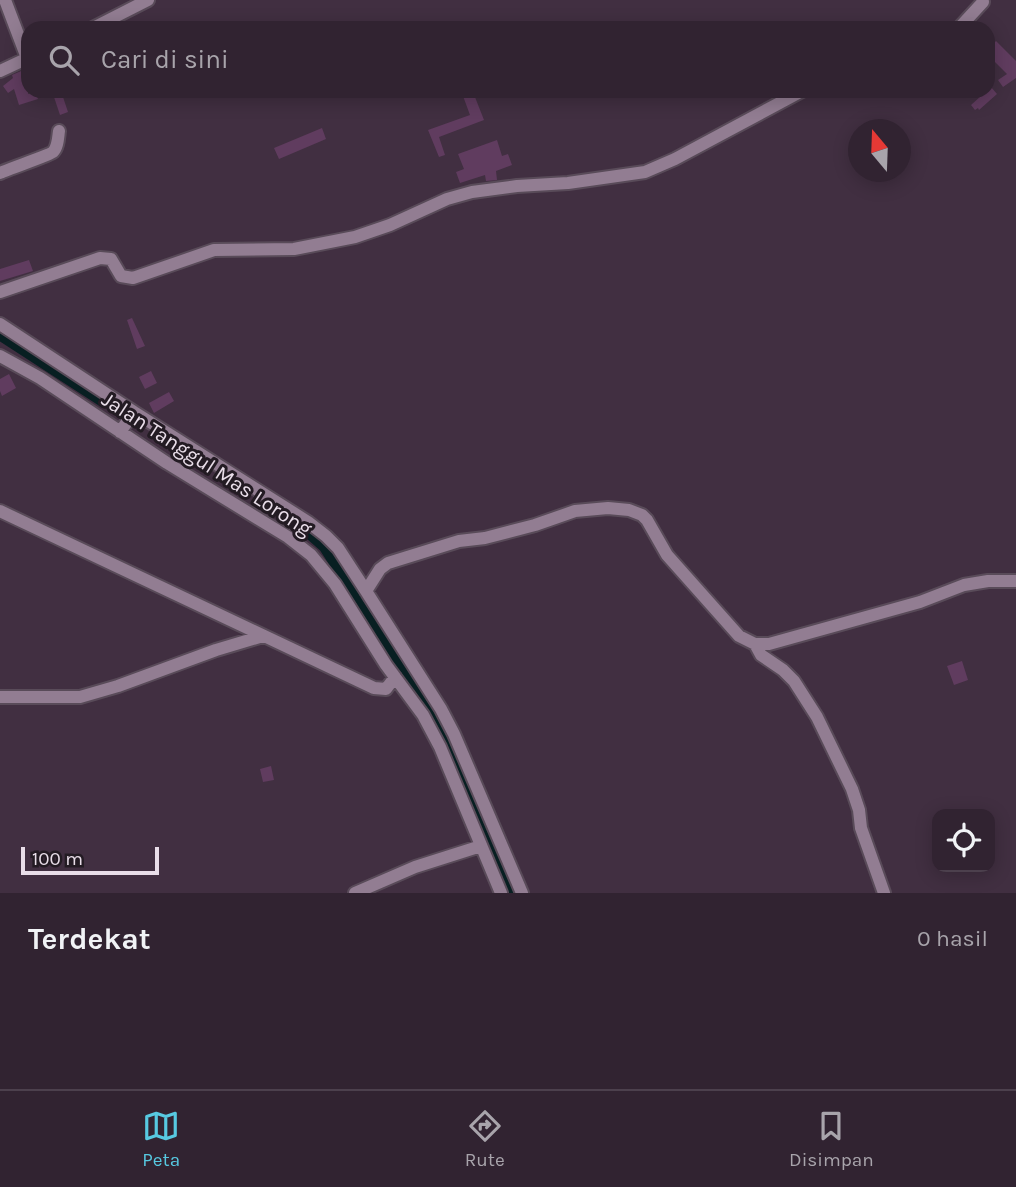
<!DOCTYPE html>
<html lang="id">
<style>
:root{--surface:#312331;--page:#3d2f3d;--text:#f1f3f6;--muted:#a8a4ab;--line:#4c404d;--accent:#57c9e1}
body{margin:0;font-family:Karla,sans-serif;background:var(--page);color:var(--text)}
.controls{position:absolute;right:21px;bottom:21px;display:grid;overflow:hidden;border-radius:14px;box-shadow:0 4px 18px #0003}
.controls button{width:63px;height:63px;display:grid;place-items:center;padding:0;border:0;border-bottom:2px solid var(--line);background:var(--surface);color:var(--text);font:35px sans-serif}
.compass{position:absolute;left:848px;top:119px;width:63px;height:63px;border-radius:50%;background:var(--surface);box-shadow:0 4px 18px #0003;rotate:341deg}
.scale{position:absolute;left:21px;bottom:18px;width:138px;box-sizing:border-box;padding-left:7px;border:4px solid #e9dee9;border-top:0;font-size:19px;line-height:24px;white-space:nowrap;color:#e9dee9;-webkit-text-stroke:5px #231b23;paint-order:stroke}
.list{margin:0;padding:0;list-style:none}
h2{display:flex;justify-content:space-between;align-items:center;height:91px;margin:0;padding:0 28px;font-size:30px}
h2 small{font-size:23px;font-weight:400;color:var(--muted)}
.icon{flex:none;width:38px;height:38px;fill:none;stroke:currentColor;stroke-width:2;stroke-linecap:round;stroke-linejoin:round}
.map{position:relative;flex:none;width:1016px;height:893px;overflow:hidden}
.search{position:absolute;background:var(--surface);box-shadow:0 4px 18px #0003;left:21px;right:21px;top:21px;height:77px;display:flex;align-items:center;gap:18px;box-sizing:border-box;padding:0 24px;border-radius:21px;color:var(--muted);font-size:26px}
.sheet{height:196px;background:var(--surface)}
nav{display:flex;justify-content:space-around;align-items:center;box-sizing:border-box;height:98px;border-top:2px solid var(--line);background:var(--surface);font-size:19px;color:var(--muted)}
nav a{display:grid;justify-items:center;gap:4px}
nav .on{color:var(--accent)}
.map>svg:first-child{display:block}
</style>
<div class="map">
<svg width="1016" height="893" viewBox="0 0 1016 893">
<rect width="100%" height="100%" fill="#412f41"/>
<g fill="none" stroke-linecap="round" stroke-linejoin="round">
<!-- river -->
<path stroke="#081f22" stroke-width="16" d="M 0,332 L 105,400
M 302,524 L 326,545 L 437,717 L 511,893"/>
</g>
<!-- building -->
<path fill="#603c5f" d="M 988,35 L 994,43 L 996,41 L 1016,61 L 1016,78 L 1003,87 L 998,80 L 1007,74 L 988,55 Z
M 28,68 L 28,94 L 35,91 L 38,99 L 19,105 L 14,89 L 8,93 L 3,86 L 13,78 L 12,75 Z
M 991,87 L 997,94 L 979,110 L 978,108 L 975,110 L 971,105 Z
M 473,92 L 484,120 L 439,137 L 445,155 L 439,157 L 428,130 L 470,115 L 463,96 Z
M 62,94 L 68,112 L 60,115 L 54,97 Z
M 322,128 L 326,139 L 279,159 L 274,148 Z
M 497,140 L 502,156 L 508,154 L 512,165 L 496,171 L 497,180 L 486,181 L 485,175 L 460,183 L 456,172 L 464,169 L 458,154 Z
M 29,260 L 33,271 L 0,281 L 0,269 Z
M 132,318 L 145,346 L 137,349 L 127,320 Z
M 151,371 L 157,383 L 145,389 L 139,377 Z
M 9,374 L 16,388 L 2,396 L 0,391 L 0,379 Z
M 169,392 L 174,401 L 154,413 L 149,403 Z
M 962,661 L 968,680 L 954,685 L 947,666 Z
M 271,766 L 274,780 L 263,782 L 260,769 Z"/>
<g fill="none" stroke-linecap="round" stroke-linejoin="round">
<!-- minor casing -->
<g stroke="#594b59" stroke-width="16">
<path id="minor" d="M 5,0 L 27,58
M 93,28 L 148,0
M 959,28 L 983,2
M 0,71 L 28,58
M 0,173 C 8,169 50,155 53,152 C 58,147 58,138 59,131
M 0,292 L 100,258 L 111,259 L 121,276 L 133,278 L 214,250 L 294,249 L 355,237 L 390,225 L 447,199 L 472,192 L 517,186 L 568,183 L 645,172 L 675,159 L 802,91
M 0,324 L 134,412 L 120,432
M 0,356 L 40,378 L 167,463 L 288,537 L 311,555 L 335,584 L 386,665 L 423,715 L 440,747 L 501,893
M 134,412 L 308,522 L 326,536 L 338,548 L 366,591 L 441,709 L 454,734 L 522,893
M 0,511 L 374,688 L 386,689 L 395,677
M 366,591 L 380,569 L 388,563 L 459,541 L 485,538 L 535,525 L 575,511 L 608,508 L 629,510 L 642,515 L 647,520 L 667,555 L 739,636 L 755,644 L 769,644 L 920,602 L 964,585 L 988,581 L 1016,581
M 755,644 L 761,655 L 783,670 L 794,681 L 817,717 L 852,789 L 859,810 L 861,828 L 884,893
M 0,697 L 80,697 L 118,686 L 216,650 L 263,636
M 355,893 L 415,867 L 481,846"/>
</g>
<!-- minor -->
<use href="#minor" stroke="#927d92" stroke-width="12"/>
</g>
<g text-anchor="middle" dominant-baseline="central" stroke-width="6" stroke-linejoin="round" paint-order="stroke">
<!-- street labels -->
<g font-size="21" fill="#e9dee9" stroke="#231b23">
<text transform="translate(207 464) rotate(33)">Jalan Tanggul Mas Lorong</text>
</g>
</g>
</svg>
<div class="controls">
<button><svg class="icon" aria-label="locate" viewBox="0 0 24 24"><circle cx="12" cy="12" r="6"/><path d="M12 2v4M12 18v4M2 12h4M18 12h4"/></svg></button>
</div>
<svg class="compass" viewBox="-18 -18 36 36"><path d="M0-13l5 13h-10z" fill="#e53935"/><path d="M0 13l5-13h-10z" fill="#a8a4ab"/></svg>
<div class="scale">100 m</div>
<div class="search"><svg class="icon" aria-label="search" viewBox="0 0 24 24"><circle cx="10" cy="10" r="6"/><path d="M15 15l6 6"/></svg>Cari di sini</div>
</div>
<section class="sheet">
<h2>Terdekat<small>0 hasil</small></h2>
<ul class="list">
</ul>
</section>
<nav>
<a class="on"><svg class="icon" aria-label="map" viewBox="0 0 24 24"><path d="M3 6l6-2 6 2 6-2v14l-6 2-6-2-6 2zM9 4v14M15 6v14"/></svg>Peta</a>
<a><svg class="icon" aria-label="directions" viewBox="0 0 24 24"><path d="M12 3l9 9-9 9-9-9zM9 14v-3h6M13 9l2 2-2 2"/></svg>Rute</a>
<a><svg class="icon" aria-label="saved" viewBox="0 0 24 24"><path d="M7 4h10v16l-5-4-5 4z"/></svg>Disimpan</a>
</nav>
